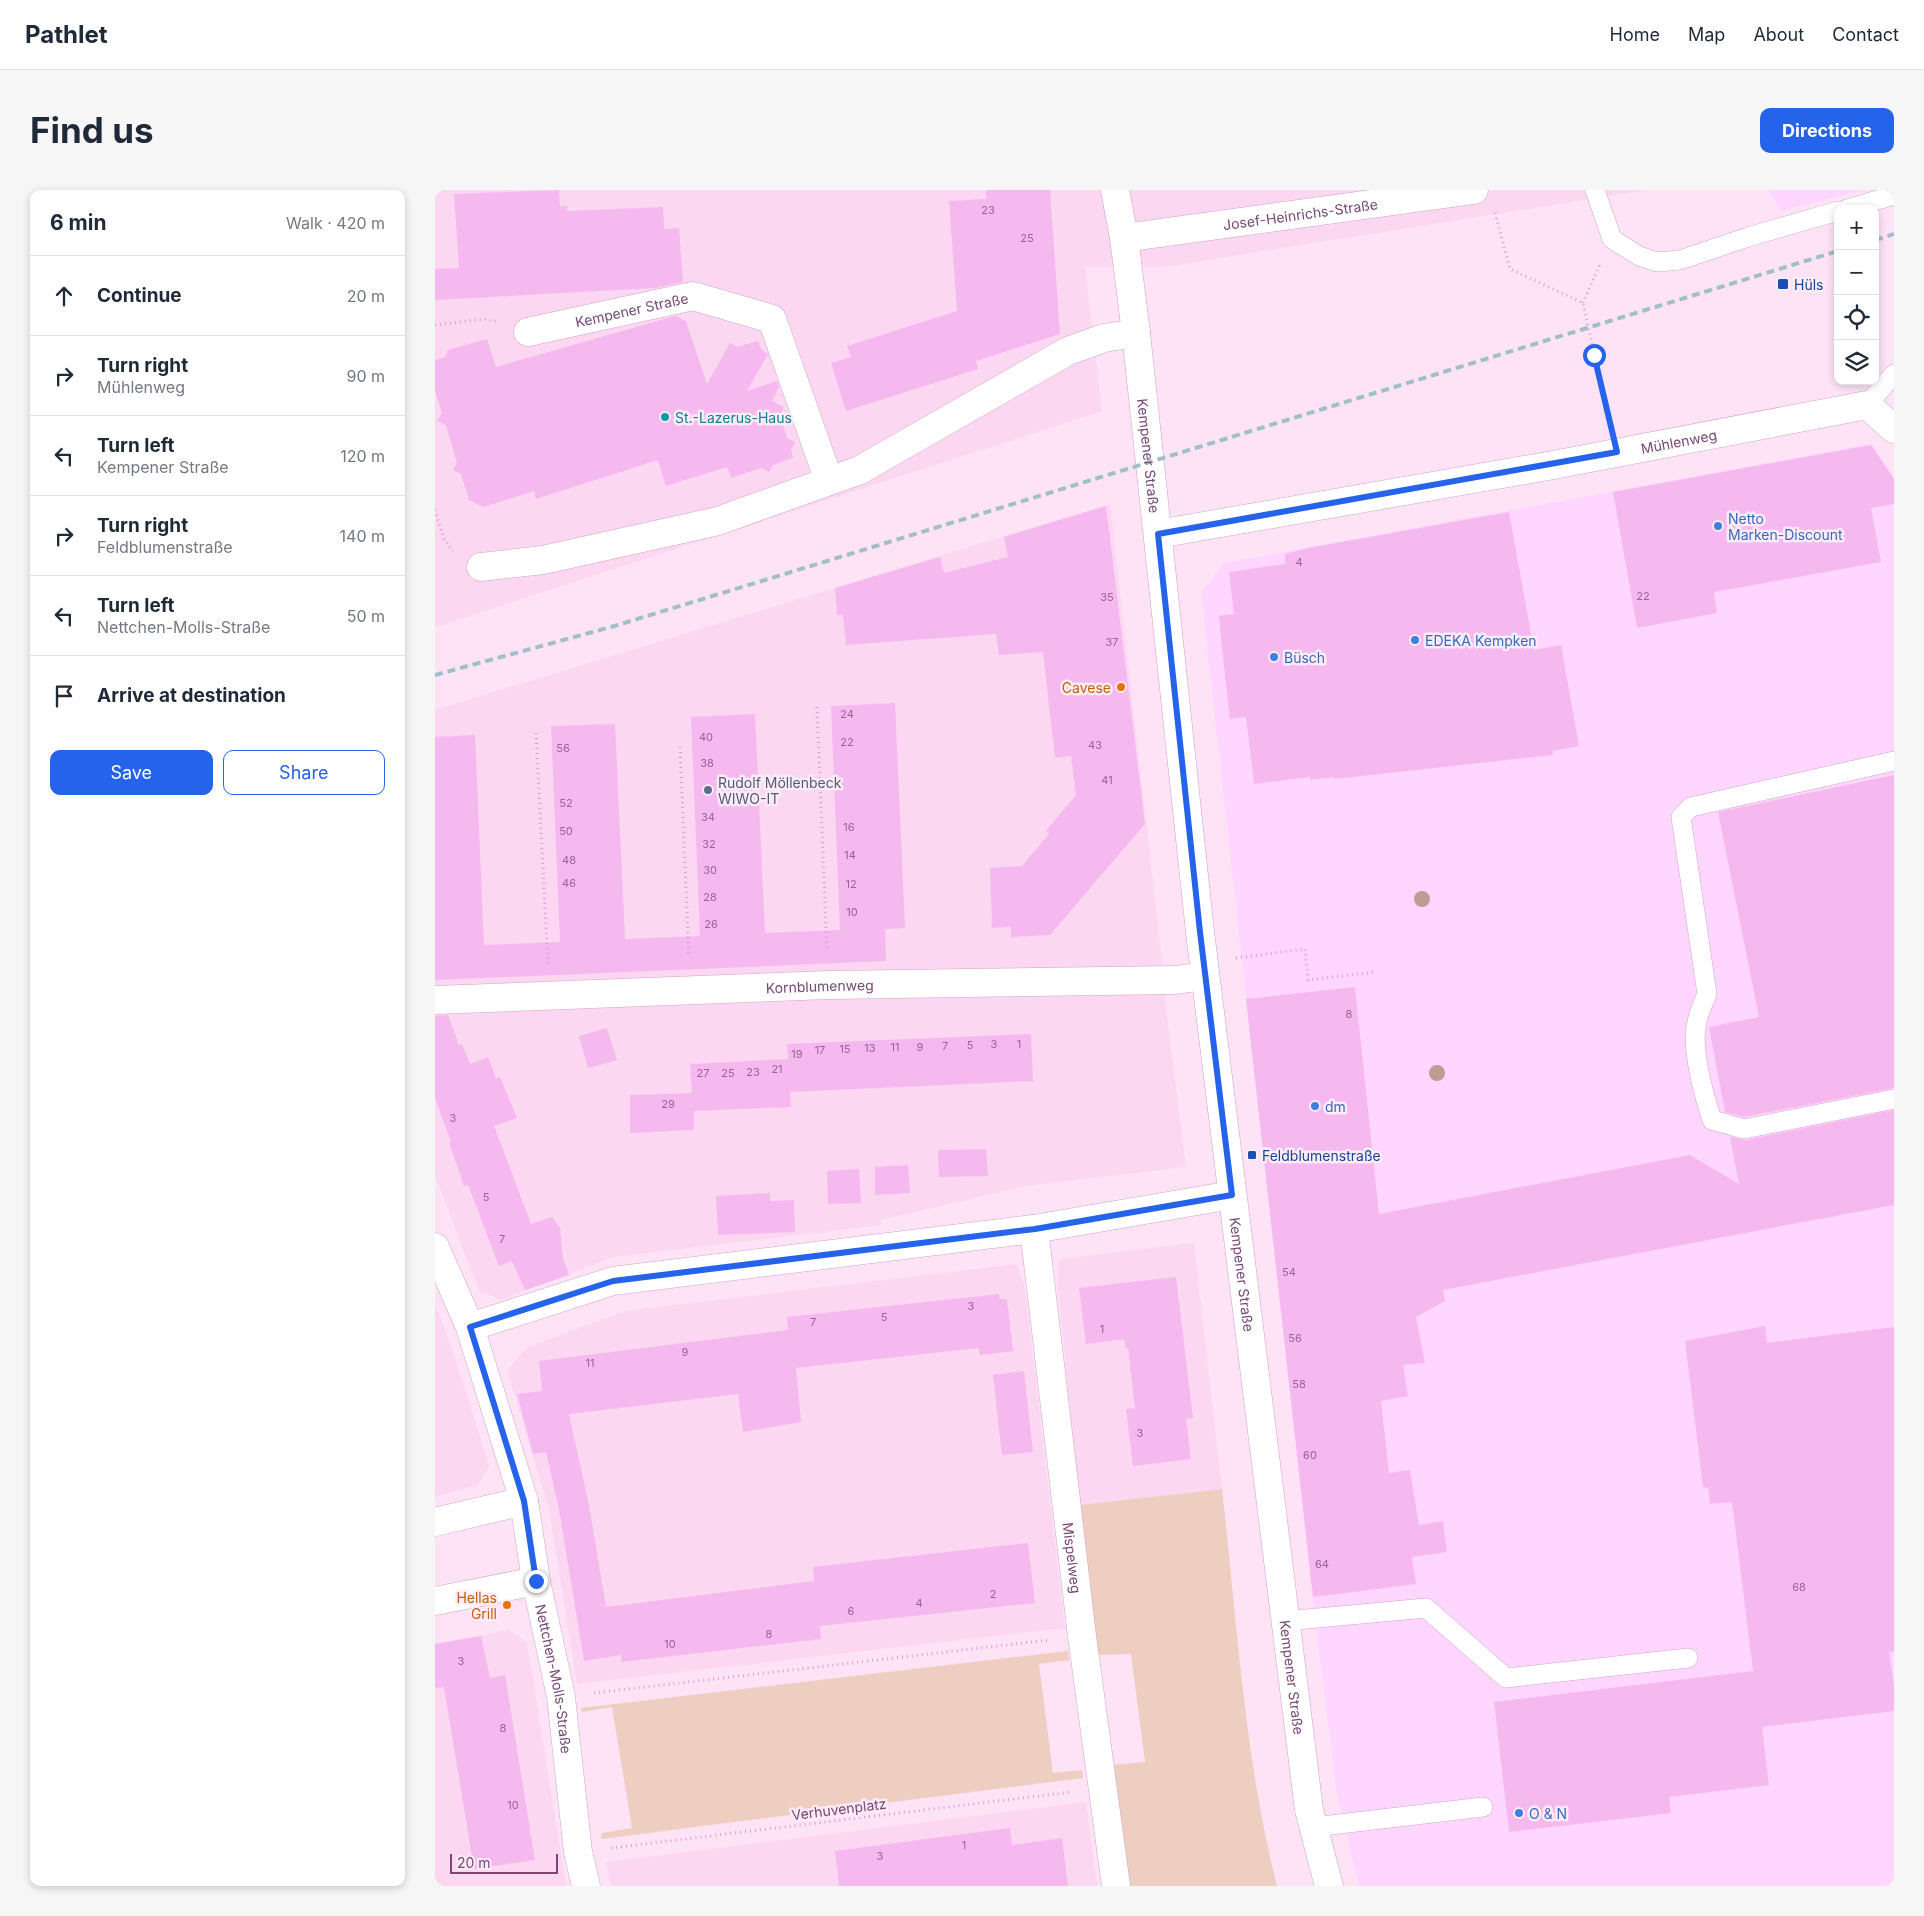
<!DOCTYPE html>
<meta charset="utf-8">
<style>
:root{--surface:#fff;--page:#f6f6f7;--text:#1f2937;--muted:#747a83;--line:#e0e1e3;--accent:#2563eb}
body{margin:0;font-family:Inter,sans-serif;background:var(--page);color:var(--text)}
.controls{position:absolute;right:15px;top:15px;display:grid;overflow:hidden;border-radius:10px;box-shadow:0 2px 8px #0003}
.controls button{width:45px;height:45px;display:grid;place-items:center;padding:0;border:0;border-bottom:1px solid var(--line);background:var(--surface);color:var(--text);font:25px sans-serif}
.scale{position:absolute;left:15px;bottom:12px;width:108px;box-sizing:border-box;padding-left:5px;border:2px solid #784776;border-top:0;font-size:14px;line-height:18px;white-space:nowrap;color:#784776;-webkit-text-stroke:4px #ffebf9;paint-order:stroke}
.stop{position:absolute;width:15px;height:15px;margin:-11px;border:4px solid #2563eb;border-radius:50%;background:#fff}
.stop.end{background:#2563eb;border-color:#fff;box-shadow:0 1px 5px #0008}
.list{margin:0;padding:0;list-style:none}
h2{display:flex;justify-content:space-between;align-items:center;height:65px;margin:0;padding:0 20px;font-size:21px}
h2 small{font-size:16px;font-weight:400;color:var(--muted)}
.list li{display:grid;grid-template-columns:32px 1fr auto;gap:15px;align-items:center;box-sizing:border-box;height:80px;padding:0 20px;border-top:1px solid var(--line)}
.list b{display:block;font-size:19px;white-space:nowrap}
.list p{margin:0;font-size:16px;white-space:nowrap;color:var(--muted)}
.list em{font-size:16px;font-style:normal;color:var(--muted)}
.actions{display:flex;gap:10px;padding:15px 20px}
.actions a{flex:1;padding:11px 0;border:1px solid var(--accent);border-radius:10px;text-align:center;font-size:18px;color:var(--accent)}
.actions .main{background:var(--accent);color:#fff}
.icon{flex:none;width:28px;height:28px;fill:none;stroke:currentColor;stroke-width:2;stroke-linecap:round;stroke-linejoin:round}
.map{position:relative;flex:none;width:1459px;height:1696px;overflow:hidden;border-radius:10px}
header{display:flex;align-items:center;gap:30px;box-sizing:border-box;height:70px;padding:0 25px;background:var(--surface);border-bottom:1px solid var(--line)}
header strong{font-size:24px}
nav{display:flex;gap:28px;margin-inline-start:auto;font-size:18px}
.intro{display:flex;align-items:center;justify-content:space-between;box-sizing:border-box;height:120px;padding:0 30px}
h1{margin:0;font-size:35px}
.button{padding:12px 22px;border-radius:10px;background:var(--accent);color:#fff;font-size:18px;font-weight:700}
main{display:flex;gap:30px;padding:0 30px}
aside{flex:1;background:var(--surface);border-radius:10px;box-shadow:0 2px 8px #0003}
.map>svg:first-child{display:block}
</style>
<header>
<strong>Pathlet</strong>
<nav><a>Home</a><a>Map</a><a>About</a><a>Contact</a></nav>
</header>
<div class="intro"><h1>Find us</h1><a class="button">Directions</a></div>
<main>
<aside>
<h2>6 min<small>Walk · 420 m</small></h2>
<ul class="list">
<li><svg class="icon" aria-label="ahead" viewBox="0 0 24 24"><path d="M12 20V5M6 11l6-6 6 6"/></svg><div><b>Continue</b></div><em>20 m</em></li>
<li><svg class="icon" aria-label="right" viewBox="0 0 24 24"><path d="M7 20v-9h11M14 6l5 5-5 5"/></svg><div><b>Turn right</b><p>Mühlenweg</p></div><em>90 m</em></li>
<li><svg class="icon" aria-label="left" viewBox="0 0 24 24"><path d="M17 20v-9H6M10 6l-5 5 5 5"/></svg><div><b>Turn left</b><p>Kempener Straße</p></div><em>120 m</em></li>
<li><svg class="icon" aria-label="right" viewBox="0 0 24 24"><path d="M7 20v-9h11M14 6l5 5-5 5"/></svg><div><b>Turn right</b><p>Feldblumenstraße</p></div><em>140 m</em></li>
<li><svg class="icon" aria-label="left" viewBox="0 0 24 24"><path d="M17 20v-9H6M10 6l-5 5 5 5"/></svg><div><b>Turn left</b><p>Nettchen-Molls-Straße</p></div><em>50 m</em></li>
<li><svg class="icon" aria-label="arrive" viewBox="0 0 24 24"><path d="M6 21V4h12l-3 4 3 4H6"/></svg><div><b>Arrive at destination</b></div></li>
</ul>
<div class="actions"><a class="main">Save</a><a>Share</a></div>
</aside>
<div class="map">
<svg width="1459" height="1696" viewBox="0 0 1459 1696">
<rect width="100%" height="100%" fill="#fee3f6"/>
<!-- residential -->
<path fill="#fbd7f2" d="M 0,0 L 1212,0 L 729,77 L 650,77 L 667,221 L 0,437 Z
M 675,314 L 726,761 L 730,811 L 751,977 L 590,996 L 446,1030 L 446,1035 L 178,1067 L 66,1110 L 44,1101 L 0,985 L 0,520 Z
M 759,1053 L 787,1299 L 644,1315 L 623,1095 L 624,1069 Z
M 582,1074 L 590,1099 L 630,1438 L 142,1494 L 114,1319 L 72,1180 L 93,1157 L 190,1121 Z
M 0,1114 L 19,1164 L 54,1276 L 43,1295 L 0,1307 Z
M 74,1440 L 92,1452 L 131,1696 L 0,1696 L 0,1454 Z
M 651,1612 L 662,1696 L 176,1696 L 171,1672 Z"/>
<!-- commercial -->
<path fill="#ffd6ff" d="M 1333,0 L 1429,0 L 1347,21 Z
M 1436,254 L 1459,287 L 1459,1696 L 924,1696 L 902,1605 L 878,1413 L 766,402 L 789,373 Z"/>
<!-- green -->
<path fill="#edcec1" d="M 787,1299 C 802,1431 809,1567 842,1696 L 692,1696 L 677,1575 L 710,1572 L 696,1464 L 663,1465 L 644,1315 Z
M 633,1461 L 634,1470 L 604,1474 L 618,1583 L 647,1580 L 648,1588 L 166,1649 L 167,1643 L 197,1638 L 177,1517 L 147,1522 L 146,1518 Z"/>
<!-- building -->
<path fill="#f5b9f0" d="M 124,0 L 125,16 L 132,16 L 132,21 L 228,17 L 229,39 L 244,38 L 248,92 L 220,98 L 0,110 L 0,79 L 24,78 L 19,4 Z
M 551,0 L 615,0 L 625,144 L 541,171 L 543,179 L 411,221 L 396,173 L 416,167 L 412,156 L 522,121 L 514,11 L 551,9 Z
M 240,126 L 251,131 L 272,194 L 295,153 L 302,157 L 323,151 L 326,159 L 333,164 L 312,201 L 342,191 L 344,197 L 337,211 L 349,217 L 345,225 L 352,248 L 360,252 L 356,260 L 358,268 L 338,275 L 334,282 L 326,278 L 296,288 L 292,277 L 231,296 L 223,270 L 101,309 L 99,301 L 48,317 L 34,310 L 26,284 L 18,280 L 22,273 L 11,235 L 2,231 L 7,223 L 0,201 L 0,170 L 10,167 L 13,160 L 52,149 L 61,177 Z
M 1436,255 L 1459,289 L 1459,314 L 1436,318 L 1446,372 L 1279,402 L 1282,423 L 1202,438 L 1178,302 Z
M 671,316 L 710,634 L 615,745 L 576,747 L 576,737 L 557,738 L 555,678 L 587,676 L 614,644 L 611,641 L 641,605 L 636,566 L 620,568 L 608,462 L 564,465 L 561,444 L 411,455 L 408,425 L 402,425 L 400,398 L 505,367 L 509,383 L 573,367 L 569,347 Z
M 1074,322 L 1099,460 L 1126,455 L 1144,556 L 1117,561 L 1118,565 L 899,589 L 899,587 L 875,590 L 875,587 L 819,594 L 811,527 L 795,529 L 787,458 L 784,426 L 799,424 L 794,382 L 850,374 L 850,364 L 873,358 Z
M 460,513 L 470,738 L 450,739 L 451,771 L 0,790 L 0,547 L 40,545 L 49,755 L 125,752 L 116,536 L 180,534 L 190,749 L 265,746 L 256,527 L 320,524 L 330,743 L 405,740 L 396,516 Z
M 1459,585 L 1459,898 L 1309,927 L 1290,922 L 1274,837 L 1324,827 L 1283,622 Z
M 920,797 L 944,1024 L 1255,965 L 1304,994 L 1295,947 L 1311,950 L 1459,920 L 1459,1015 L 1008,1100 L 1010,1111 L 981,1127 L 990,1173 L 968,1175 L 973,1206 L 946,1211 L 954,1283 L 975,1280 L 984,1335 L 1008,1331 L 1012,1362 L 977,1367 L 981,1394 L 878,1407 L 811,809 Z
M 13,825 L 24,855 L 27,854 L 35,874 L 53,867 L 61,888 L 65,887 L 82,928 L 59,936 L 96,1034 L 117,1027 L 125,1038 L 128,1069 L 134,1085 L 90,1100 L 77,1071 L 64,1076 L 33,995 L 29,996 L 14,952 L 16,952 L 0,908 L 0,826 Z
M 172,838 L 182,870 L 153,878 L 144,846 Z
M 596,844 L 598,891 L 355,902 L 356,917 L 259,921 L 259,940 L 195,943 L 195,905 L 257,903 L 255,874 L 353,869 L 352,854 Z
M 551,959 L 553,986 L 504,987 L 503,960 Z
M 473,975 L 475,1003 L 440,1005 L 440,977 Z
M 424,979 L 426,1013 L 393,1014 L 392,981 Z
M 335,1003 L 335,1011 L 359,1010 L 360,1042 L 283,1045 L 281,1006 Z
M 741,1087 L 758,1228 L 751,1229 L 756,1269 L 698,1276 L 691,1219 L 700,1218 L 693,1158 L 691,1158 L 689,1149 L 651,1154 L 644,1098 Z
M 564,1104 L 565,1109 L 572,1109 L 578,1161 L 545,1165 L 544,1158 L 361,1178 L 366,1232 L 308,1242 L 303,1204 L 134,1224 L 154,1315 L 171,1417 L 379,1391 L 378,1377 L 593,1353 L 600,1413 L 385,1436 L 386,1449 L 186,1472 L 186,1465 L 149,1471 L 124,1319 L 111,1262 L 98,1264 L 82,1204 L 107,1201 L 104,1171 L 353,1140 L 352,1127 Z
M 1330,1136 L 1332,1153 L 1459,1137 L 1459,1461 L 1454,1462 L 1459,1494 L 1459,1521 L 1327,1537 L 1334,1595 L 1234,1607 L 1236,1623 L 1074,1642 L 1059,1512 L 1318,1481 L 1297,1312 L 1275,1314 L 1273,1298 L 1268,1297 L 1250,1151 Z
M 589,1181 L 598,1262 L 567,1265 L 558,1185 Z
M 46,1446 L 55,1488 L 70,1485 L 100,1670 L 39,1679 L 9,1497 L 0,1498 L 0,1454 Z
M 575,1638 L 577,1655 L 627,1648 L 633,1696 L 404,1696 L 400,1661 Z"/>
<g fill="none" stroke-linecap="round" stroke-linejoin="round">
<!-- lane casing -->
<g stroke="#cea6c8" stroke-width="20">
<path id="lane" d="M 1160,0 L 1177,49 L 1204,66 L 1222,72 L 1245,70 L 1313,47 L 1403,21
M 1412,19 L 1459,5
M 1432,215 L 1459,184
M 1459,571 L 1256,617 L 1246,627 L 1272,804 C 1267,815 1263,825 1261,837 C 1257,862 1269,906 1277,930 L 1309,939 L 1459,909
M 850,1431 L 991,1418 L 1071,1488 L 1253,1468
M 879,1637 L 1048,1617"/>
</g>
<!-- street casing -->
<g stroke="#cea6c8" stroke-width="29">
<g id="street">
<path id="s1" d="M 689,48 L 1039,0"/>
<path id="s2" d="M 93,142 L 258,106 L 337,129 L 394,291"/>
<path id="s3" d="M 723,344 L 1113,276 L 1432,215 L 1459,239"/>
<path d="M 46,377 L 108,370 L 283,331 L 425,280 L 633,161 L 669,148 L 701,143"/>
<path id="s4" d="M 0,810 L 394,795 L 741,790 L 770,786"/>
<path id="s5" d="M 599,1039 L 647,1446 L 681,1696"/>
<path id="s6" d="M 0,1057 L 35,1137 L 89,1311 L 101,1391 L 126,1507 L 143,1662 L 151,1696"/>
<path d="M 35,1137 L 178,1091 L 599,1039 L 797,1005"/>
<path d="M 0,1332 L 89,1311"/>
<path d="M 0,1411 L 101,1391"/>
</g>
</g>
<!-- secondary casing -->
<g stroke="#cfa1c9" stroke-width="29">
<g id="secondary">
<path id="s7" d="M 680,0 L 689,48 L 701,143 L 765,742 L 874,1620 L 894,1696"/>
</g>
</g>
<!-- path -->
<path stroke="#db9cd5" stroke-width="3" stroke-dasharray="1 4" stroke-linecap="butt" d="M 1060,23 L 1075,79 L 1148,113 L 1174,230
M 1148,113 L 1165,74
M 0,135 L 49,129 L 64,132
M 0,320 L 9,349 L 18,361
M 382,517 L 392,762
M 101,543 L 113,775
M 245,557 L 254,767
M 801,768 L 870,759 L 873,790 L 940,782
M 159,1503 L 614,1450
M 176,1658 L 636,1602"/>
<!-- lane -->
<use href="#lane" stroke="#fff" stroke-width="19"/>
<!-- street -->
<use href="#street" stroke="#fff" stroke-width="28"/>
<!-- secondary -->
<use href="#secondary" stroke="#fff" stroke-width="28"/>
<!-- rail -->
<path stroke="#a1bfc8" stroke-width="4" stroke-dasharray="8 5" stroke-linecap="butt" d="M 1440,50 L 1459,44
M 0,485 L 176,437 L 353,383 L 1403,61"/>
</g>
<!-- trees -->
<g fill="#bf9b94">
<circle cx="987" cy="709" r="8"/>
<circle cx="1002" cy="883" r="8"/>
</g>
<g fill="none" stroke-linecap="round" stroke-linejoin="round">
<!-- route -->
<path stroke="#2563eb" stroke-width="6" d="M 101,1391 L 89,1311 L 35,1137 L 178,1091 L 600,1039 L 797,1005 L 765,742 L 723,344 L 1182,262 L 1159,165"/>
</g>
<!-- markers -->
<g fill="#1a4fb4" stroke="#ffebf9" stroke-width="2">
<rect x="1342" y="88" width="12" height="12" rx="2.5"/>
<rect x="812" y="960" width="10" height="10" rx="2.5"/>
</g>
<circle fill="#0f9aa8" stroke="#ffebf9" stroke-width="2" cx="230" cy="227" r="5"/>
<g fill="#3f7fe0" stroke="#ffebf9" stroke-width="2">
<circle cx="1283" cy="336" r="5"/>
<circle cx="980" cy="450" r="5"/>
<circle cx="839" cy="467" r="5"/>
<circle cx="880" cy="916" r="5"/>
<circle cx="1084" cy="1623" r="5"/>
</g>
<g fill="#e8710a" stroke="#ffebf9" stroke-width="2">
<circle cx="686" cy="497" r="5"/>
<circle cx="72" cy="1415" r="5"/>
</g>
<circle fill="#5c6f8a" stroke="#ffebf9" stroke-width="2" cx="273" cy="600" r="5"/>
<g text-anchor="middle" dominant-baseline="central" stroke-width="5" stroke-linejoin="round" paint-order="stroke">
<!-- number labels -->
<g font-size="11" fill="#976494">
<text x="553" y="20">23</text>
<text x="592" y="48">25</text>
<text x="864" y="372">4</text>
<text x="1208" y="406">22</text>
<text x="672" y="407">35</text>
<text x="677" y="452">37</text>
<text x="412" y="524">24</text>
<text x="271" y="547">40</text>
<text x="412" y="552">22</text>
<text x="660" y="555">43</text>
<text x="128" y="558">56</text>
<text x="272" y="573">38</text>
<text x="672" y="590">41</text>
<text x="131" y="613">52</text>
<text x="273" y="627">34</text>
<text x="414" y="637">16</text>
<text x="131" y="641">50</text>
<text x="274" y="654">32</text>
<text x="415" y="665">14</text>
<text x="134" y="670">48</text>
<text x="275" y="680">30</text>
<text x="134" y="693">46</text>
<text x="416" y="694">12</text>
<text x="275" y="707">28</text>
<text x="417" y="722">10</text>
<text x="276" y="734">26</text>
<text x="914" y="824">8</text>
<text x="559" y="854">3</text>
<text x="584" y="854">1</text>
<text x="535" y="855">5</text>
<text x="510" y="856">7</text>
<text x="460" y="857">11</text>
<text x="485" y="857">9</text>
<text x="435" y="858">13</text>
<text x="410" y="859">15</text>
<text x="385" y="860">17</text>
<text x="362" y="864">19</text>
<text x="342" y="879">21</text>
<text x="318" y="882">23</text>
<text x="268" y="883">27</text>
<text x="293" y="883">25</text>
<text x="233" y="914">29</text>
<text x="18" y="928">3</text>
<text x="51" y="1007">5</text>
<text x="67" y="1049">7</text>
<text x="854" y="1082">54</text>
<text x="536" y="1116">3</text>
<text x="449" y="1127">5</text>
<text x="378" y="1132">7</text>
<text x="667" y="1139">1</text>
<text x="860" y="1148">56</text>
<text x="250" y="1162">9</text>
<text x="155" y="1173">11</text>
<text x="864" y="1194">58</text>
<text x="705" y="1243">3</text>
<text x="875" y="1265">60</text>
<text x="887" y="1374">64</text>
<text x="1364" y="1397">68</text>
<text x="558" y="1404">2</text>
<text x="484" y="1413">4</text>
<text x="416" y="1421">6</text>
<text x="334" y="1444">8</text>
<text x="235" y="1454">10</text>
<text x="26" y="1471">3</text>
<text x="68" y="1538">8</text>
<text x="78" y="1615">10</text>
<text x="529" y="1655">1</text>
<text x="445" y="1666">3</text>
</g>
<!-- street labels -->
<g font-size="14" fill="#784776" stroke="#ffebf9">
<text stroke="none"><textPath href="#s1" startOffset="178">Josef-Heinrichs-Straße</textPath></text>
<text stroke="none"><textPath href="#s2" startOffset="106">Kempener Straße</textPath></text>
<text stroke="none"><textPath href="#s3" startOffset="529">Mühlenweg</textPath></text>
<text stroke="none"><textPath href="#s7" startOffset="268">Kempener Straße</textPath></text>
<text stroke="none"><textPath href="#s4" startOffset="385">Kornblumenweg</textPath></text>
<text stroke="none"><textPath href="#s7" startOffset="1092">Kempener Straße</textPath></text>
<text stroke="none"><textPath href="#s5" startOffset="331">Mispelweg</textPath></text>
<text stroke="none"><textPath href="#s7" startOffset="1498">Kempener Straße</textPath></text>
<text stroke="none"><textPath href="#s6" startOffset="450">Nettchen-Molls-Straße</textPath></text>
<text transform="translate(404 1619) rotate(-7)">Verhuvenplatz</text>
</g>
<!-- transit labels -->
<g font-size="14" fill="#164399" stroke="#ffebf9" text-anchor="start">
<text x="1359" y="94">Hüls</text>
<text x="827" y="965">Feldblumenstraße</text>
</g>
<!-- culture labels -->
<g font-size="14" fill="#0d838f" stroke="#ffebf9" text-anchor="start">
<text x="240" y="227">St.-Lazerus-Haus</text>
</g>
<!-- shop labels -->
<g font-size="14" fill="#366cbe" stroke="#ffebf9" text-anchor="start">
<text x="1293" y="328">Netto<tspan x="1293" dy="16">Marken-Discount</tspan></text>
<text x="990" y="450">EDEKA Kempken</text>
<text x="849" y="467">Büsch</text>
<text x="890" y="916">dm</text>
<text x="1094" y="1623">O &amp; N</text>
</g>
<!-- food labels -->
<g font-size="14" fill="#c56008" stroke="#ffebf9" text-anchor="end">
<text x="676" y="497">Cavese</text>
<text x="62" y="1407">Hellas<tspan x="62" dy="16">Grill</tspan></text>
</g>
<!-- service labels -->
<g font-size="14" fill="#4e5e75" stroke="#ffebf9" text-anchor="start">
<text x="283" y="592">Rudolf Möllenbeck<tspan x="283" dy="16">WIWO-IT</tspan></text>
</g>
</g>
</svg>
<div class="controls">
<button>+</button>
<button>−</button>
<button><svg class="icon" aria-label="locate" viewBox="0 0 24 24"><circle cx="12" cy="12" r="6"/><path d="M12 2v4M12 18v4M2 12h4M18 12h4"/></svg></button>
<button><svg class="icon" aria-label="layers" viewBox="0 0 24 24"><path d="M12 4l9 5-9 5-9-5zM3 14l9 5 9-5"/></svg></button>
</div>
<div class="scale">20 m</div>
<div class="stop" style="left:1159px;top:165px"></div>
<div class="stop end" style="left:101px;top:1391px"></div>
</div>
</main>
